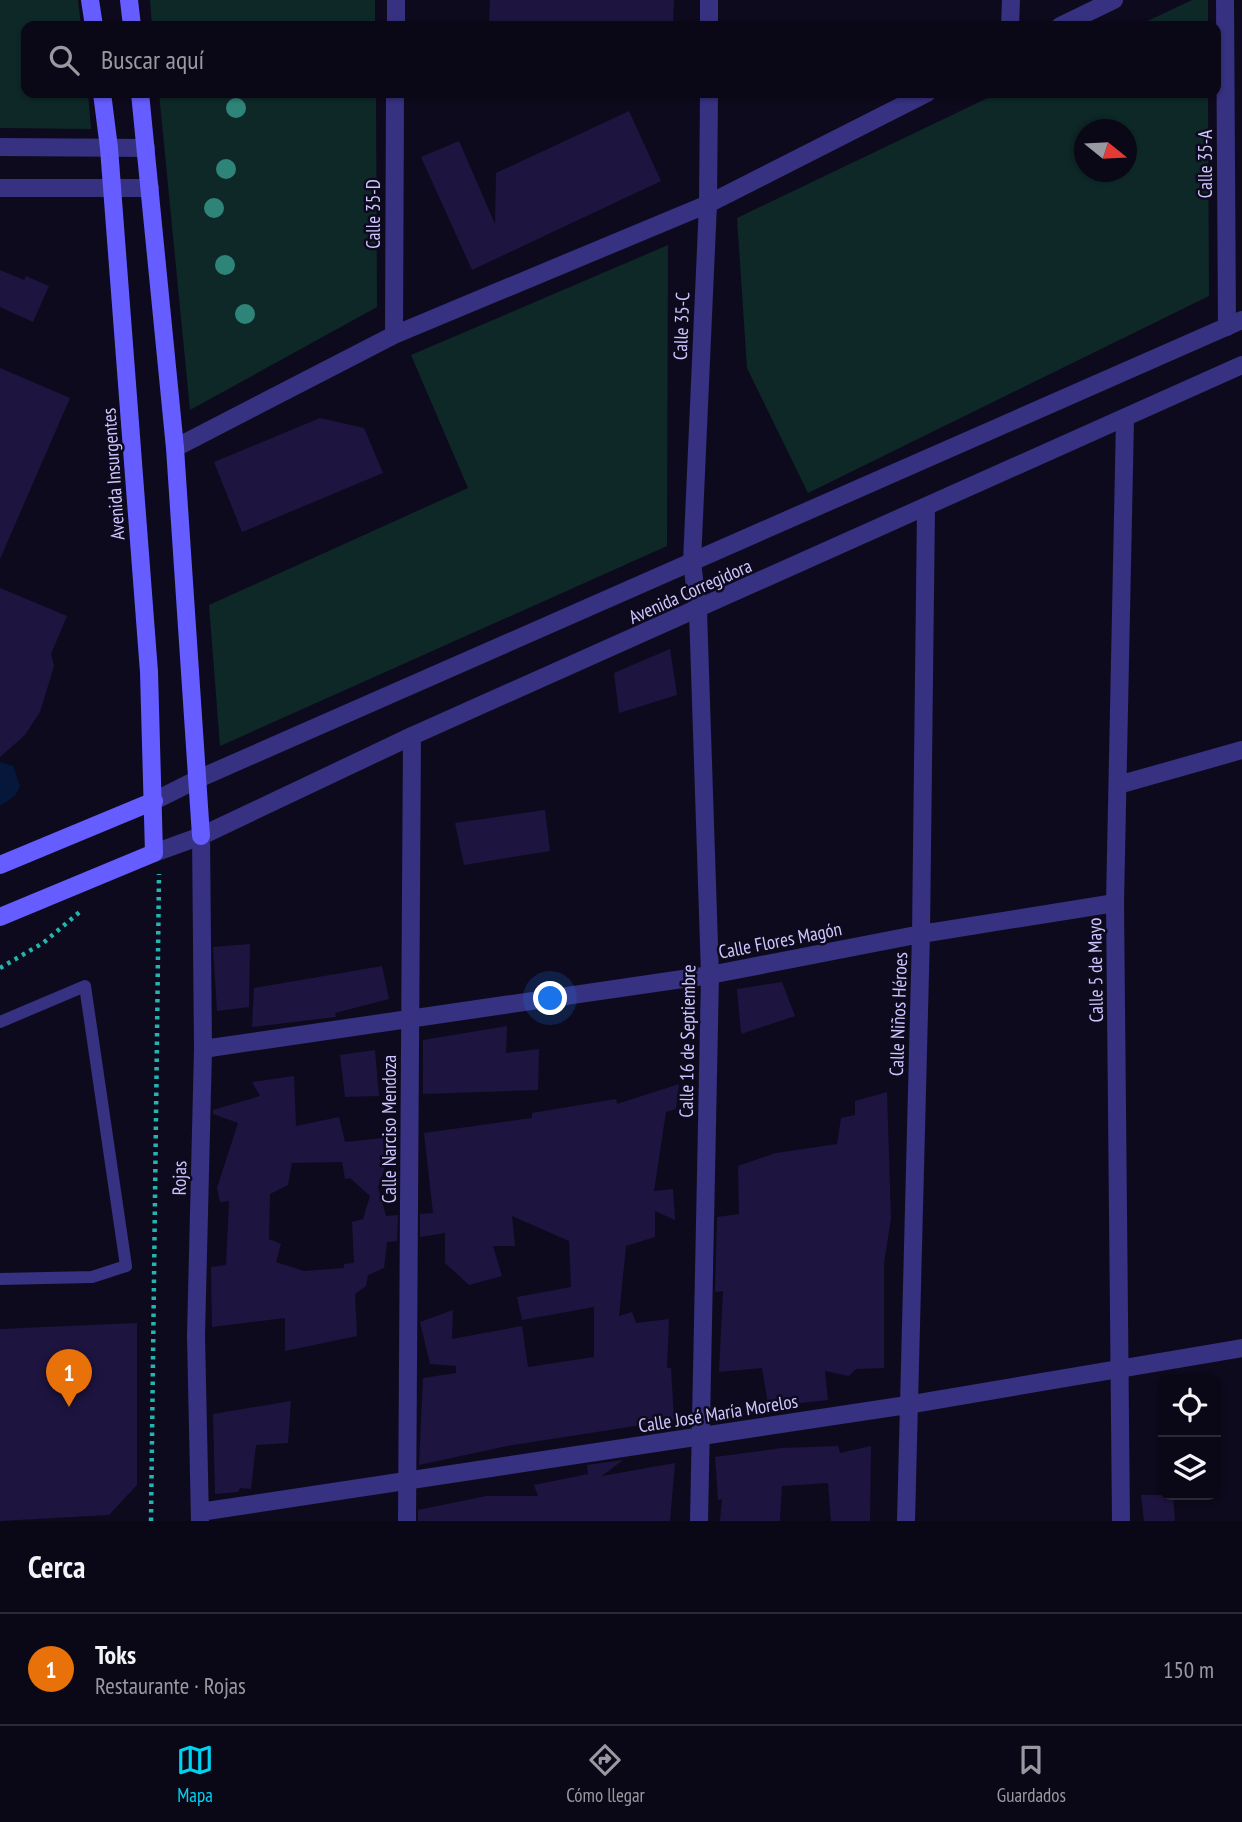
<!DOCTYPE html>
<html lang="es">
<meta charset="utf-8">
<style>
:root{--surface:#0a0816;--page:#181623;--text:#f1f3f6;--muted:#999aa1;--line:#2a2935;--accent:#00d3f1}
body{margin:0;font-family:"PT Sans Narrow",sans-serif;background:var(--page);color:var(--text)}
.controls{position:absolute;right:21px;bottom:21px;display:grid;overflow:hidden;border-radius:14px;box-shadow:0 2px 5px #0004}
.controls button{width:63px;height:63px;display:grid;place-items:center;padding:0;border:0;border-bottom:2px solid var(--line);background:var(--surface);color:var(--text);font:35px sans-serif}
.compass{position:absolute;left:1074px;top:119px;width:63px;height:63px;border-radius:50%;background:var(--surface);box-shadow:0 2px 5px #0004;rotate:108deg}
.you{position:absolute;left:551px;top:999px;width:24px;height:24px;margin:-18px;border:5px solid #fff;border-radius:50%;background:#1a73e8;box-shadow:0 0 0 10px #1a73e833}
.badge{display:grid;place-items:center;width:46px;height:46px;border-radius:50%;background:var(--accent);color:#fff;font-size:23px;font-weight:700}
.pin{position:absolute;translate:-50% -58px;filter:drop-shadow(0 2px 4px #0008)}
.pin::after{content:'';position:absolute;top:37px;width:24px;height:21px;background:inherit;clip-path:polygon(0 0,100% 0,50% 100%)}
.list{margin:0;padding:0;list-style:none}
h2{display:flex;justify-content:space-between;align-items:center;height:91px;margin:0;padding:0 28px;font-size:30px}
h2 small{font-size:23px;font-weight:400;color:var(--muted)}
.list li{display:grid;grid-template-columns:46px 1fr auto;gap:21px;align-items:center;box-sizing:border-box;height:112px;padding:0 28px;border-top:2px solid var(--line)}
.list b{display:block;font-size:26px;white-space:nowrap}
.list p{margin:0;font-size:23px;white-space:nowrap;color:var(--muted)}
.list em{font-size:23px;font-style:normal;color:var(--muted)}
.icon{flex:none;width:38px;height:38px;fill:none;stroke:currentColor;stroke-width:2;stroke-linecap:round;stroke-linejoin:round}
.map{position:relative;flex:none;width:1242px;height:1521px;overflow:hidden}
.search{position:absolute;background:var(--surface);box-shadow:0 2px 5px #0004;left:21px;right:21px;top:21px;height:77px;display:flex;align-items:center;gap:18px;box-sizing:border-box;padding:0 24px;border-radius:14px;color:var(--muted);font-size:26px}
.sheet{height:203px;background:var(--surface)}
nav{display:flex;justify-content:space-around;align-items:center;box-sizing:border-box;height:98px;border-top:2px solid var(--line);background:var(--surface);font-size:19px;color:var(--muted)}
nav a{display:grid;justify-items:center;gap:4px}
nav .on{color:var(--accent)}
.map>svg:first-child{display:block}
</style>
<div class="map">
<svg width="1242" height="1521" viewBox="0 0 1242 1521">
<rect width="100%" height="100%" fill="#0e0a1d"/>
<!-- green -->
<path fill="#0d2827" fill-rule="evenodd" d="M 0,0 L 78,0 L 81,26 L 26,26 L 26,93 L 88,93 L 91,129 L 0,128 Z
M 150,0 L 375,0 L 375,26 L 152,26 Z
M 1192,0 L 1208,0 L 1208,26 L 1137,26 Z
M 159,93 L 376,93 L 377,307 L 190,410 Z
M 998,93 L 1208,93 L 1209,296 L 808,493 L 747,368 L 737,218 ZM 1084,130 L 1126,130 L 1126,172 L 1084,172 Z
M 668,245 L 667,546 L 220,746 L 209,605 L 468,488 L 411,355 Z"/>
<!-- water -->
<path fill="#05173b" d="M 0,762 L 13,766 L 20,786 L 15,796 L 0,806 Z"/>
<!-- building -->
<path fill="#1e1440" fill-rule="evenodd" d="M 490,0 L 674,0 L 673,26 L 489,26 Z
M 629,111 L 661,181 L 472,270 L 421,157 L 459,141 L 495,224 L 496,173 Z
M 0,270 L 24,280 L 26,276 L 49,286 L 33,322 L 0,307 Z
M 0,368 L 70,398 L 0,559 Z
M 320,418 L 364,428 L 383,473 L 242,532 L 214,462 Z
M 0,588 L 67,616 L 51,654 L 54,666 L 40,712 L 25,735 L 0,757 Z
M 670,649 L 677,695 L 619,713 L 614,673 Z
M 545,810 L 550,851 L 464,865 L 455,823 Z
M 250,944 L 249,1007 L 217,1011 L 213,947 Z
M 382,966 L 389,999 L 335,1013 L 336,1017 L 252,1027 L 254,988 Z
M 782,982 L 795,1016 L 741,1034 L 737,989 Z
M 507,1026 L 506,1053 L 539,1049 L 538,1090 L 423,1094 L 423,1040 Z
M 375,1050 L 379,1096 L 345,1097 L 340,1055 Z
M 294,1076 L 296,1126 L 339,1117 L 345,1142 L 383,1138 L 385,1167 L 378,1187 L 386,1216 L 398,1215 L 397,1241 L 387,1242 L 384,1268 L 368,1275 L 366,1286 L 355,1294 L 357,1336 L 285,1351 L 285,1318 L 212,1327 L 211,1267 L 226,1265 L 229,1201 L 220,1202 L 217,1188 L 238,1123 L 213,1114 L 213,1110 L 260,1096 L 252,1082 ZM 342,1162 L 345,1179 L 350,1178 L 370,1196 L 363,1219 L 352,1222 L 354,1263 L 344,1264 L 344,1268 L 304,1271 L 276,1262 L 281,1244 L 269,1239 L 270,1194 L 288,1185 L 292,1163 Z
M 679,1084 L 676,1109 L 666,1112 L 654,1191 L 673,1189 L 675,1220 L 655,1211 L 655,1237 L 626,1246 L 619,1316 L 632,1312 L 636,1323 L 669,1319 L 667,1368 L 671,1368 L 674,1420 L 507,1446 L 419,1465 L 423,1378 L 456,1373 L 456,1366 L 430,1364 L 420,1322 L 453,1310 L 452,1339 L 522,1326 L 528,1367 L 594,1357 L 594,1307 L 522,1320 L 517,1297 L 571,1287 L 569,1241 L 512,1216 L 515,1246 L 493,1246 L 502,1276 L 469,1285 L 445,1263 L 445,1233 L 420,1237 L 420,1214 L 433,1213 L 424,1133 L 532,1118 L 532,1113 L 616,1099 L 617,1104 Z
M 887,1092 L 891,1219 L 884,1263 L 884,1368 L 856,1369 L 849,1376 L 825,1371 L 828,1400 L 791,1404 L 769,1410 L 762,1368 L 719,1372 L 723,1291 L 715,1292 L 717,1217 L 739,1214 L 738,1166 L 776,1153 L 837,1144 L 841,1118 L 855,1115 L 855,1101 Z
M 137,1323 L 137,1485 L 109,1515 L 0,1521 L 0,1329 Z
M 291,1401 L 288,1443 L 256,1445 L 251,1489 L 240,1488 L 238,1492 L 215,1494 L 213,1414 Z
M 838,1446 L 840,1453 L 871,1446 L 870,1521 L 831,1521 L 828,1483 L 782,1486 L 780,1521 L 720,1521 L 722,1499 L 718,1500 L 715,1457 L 782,1448 Z
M 623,1460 L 602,1476 L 675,1463 L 670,1521 L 418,1521 L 418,1510 L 486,1496 L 538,1496 L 534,1485 L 588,1474 L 587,1465 Z
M 1141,1495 L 1173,1495 L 1175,1521 L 1144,1521 Z"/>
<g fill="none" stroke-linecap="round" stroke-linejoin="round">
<!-- path -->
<path stroke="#23b6b1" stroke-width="4.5" stroke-dasharray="3.5 5" stroke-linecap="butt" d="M 0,968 L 43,943 L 82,910
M 151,1521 L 159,874"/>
<!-- service -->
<path stroke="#363180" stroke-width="12" d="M 0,1022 L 85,986 L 126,1266 L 92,1277 L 0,1279"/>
<!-- minor -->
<path stroke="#363180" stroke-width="18" d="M 1225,0 L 1227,327
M 396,26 L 396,0
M 709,26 L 709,0
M 1010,26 L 1011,0
M 1060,26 L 1114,0
M 394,335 L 395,93
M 175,448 L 394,335 L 708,204 L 927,93
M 1118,785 L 1242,750
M 203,1049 L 710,975 L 921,934 L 1115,903
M 200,1512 L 907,1405 L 1242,1348
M 200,1521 L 196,1336 L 203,1049 L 201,836
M 407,1521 L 412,736
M 699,1521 L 710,975 L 698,611 L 692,562 L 708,204 L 709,93
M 906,1521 L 921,934 L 926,508
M 1121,1521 L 1115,903 L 1125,419"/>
<!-- tertiary -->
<path stroke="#363180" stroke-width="18" d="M 0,147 L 146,148
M 0,188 L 150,188
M 154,801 L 198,779 L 1242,320
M 154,853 L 201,836 L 412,736 L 1242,365"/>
<!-- secondary -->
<path stroke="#655dff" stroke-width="18" d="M 90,0 L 94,26
M 129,0 L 132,26
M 140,93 L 175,448 L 201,836
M 0,865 L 154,801
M 0,917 L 154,853 L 149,672 L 109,148 L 102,93"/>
</g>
<!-- trees -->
<g fill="#2f8479">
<circle cx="236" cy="108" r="10"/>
<circle cx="226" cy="169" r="10"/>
<circle cx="214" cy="208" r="10"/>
<circle cx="225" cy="265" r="10"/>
<circle cx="245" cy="314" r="10"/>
</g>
<g text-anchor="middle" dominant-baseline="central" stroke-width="5" stroke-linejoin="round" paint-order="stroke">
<!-- street labels -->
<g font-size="19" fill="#cec6ff" stroke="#0e0a1d">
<text transform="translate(1205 164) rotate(-90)">Calle 35-A</text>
<text transform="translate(373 214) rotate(-90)">Calle 35-D</text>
<text transform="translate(681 326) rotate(-88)">Calle 35-C</text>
<text transform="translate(113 474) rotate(-94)">Avenida Insurgentes</text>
<text transform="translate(690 591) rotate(-24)">Avenida Corregidora</text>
<text transform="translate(780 940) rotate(-11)">Calle Flores Magón</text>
<text transform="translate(1095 970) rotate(-91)">Calle 5 de Mayo</text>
<text transform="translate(898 1014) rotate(-88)">Calle Niños Héroes</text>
<text transform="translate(687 1041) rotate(-89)">Calle 16 de Septiembre</text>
<text transform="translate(389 1129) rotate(-90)">Calle Narciso Mendoza</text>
<text transform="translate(179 1178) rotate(-89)">Rojas</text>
<text transform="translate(718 1413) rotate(-9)">Calle José María Morelos</text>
</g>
</g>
</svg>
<div class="controls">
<button><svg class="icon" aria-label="locate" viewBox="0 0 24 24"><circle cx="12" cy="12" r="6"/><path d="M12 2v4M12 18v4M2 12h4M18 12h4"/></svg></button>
<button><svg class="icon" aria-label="layers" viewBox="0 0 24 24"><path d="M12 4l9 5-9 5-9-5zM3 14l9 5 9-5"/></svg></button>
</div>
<svg class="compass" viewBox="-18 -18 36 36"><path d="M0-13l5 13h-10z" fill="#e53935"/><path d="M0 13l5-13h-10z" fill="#999aa1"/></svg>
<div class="you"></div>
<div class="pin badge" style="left:69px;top:1407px;background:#e8710a">1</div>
<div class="search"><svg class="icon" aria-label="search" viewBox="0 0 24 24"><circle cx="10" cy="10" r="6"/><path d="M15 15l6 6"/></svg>Buscar aquí</div>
</div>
<section class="sheet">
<h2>Cerca<small></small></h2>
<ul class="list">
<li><span class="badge" style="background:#e8710a">1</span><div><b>Toks</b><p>Restaurante · Rojas</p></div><em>150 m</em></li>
</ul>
</section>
<nav>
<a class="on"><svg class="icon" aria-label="map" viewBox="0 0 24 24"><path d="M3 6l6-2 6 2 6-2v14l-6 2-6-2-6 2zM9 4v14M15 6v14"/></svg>Mapa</a>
<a><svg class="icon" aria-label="directions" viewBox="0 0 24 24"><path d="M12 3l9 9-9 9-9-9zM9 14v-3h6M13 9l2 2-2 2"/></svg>Cómo llegar</a>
<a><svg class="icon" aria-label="saved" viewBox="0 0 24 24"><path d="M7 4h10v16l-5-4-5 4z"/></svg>Guardados</a>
</nav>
